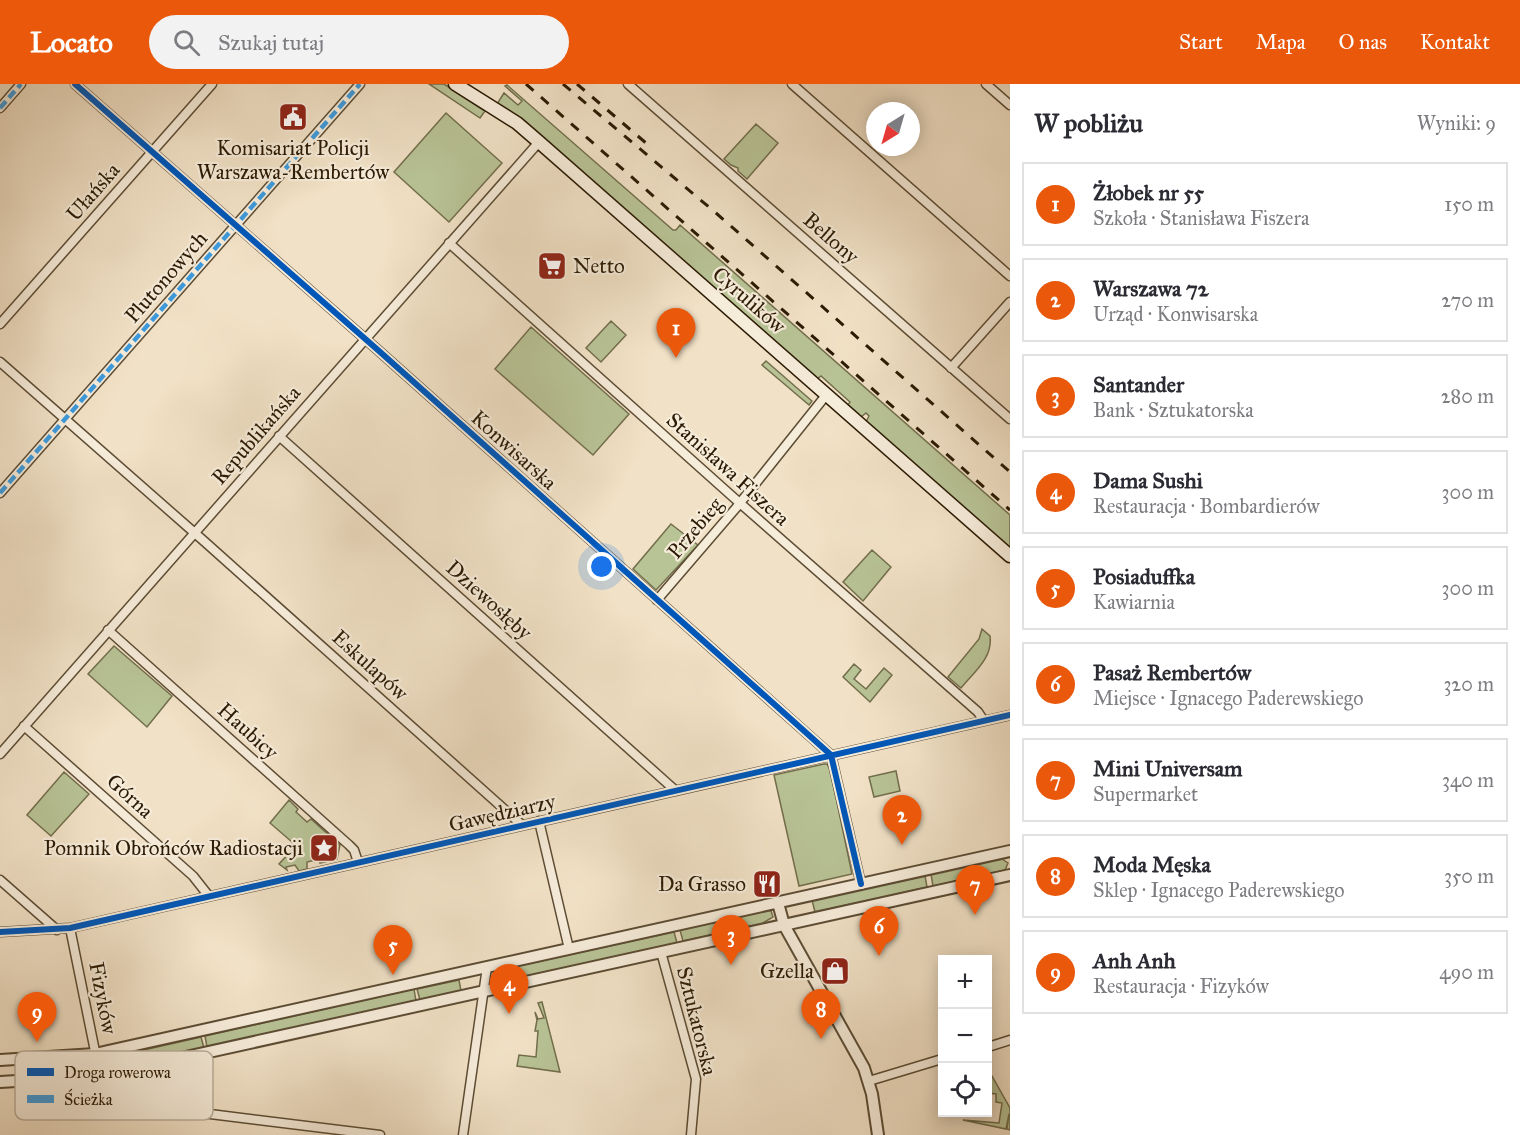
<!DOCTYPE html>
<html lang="pl">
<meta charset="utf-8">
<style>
:root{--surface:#fff;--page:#f2f2f3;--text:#2b2b33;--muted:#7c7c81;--line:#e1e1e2;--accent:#ea580c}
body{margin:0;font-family:"IM FELL Great Primer",serif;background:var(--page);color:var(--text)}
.controls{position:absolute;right:18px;bottom:18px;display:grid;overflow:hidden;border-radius:0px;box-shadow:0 3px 15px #0003}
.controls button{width:54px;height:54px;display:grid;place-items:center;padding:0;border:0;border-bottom:2px solid var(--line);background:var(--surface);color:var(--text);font:30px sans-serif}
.compass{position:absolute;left:866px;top:18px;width:54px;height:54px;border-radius:50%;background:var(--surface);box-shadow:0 3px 15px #0003;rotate:217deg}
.you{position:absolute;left:602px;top:483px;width:21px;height:21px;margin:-15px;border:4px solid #fff;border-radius:50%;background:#1a73e8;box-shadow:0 0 0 9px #1a73e833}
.badge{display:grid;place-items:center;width:39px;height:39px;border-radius:50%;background:var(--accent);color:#fff;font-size:20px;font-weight:700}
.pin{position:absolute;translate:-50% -50px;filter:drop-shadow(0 2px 3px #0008)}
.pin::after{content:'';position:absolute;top:32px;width:21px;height:18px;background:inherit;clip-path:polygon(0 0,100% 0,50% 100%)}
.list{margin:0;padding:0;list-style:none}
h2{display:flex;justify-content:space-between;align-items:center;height:78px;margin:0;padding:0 24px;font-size:26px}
h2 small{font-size:20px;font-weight:400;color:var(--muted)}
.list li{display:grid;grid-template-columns:39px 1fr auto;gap:18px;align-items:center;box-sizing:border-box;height:84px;margin:0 12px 12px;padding:0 12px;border:2px solid var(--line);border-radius:0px}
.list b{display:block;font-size:22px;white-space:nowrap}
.list p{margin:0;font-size:20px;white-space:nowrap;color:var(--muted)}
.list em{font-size:20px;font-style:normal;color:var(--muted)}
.icon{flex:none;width:33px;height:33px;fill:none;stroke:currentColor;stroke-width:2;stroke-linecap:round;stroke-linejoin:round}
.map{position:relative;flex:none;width:1010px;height:1051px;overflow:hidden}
header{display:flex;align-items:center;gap:36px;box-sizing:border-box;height:84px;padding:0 30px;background:var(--accent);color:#fff}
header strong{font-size:28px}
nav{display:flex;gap:33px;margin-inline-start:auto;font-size:21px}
.search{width:420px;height:54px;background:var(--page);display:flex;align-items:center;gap:15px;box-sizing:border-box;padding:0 21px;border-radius:33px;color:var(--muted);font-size:22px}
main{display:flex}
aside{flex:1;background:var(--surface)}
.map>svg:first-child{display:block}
</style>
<header>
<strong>Locato</strong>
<div class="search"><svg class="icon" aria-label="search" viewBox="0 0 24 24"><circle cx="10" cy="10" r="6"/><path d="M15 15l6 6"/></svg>Szukaj tutaj</div>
<nav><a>Start</a><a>Mapa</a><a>O nas</a><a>Kontakt</a></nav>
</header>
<main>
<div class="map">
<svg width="1010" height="1051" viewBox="0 0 1010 1051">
<rect width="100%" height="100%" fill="#f1e1c6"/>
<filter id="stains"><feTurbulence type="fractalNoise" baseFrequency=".00333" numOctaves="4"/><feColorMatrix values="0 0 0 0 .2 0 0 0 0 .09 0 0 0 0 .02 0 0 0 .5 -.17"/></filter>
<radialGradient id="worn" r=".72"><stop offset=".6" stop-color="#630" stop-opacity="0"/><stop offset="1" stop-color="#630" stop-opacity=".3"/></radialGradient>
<!-- green -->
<path fill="#b8c396" stroke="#726e4c" stroke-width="1.5" d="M 429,0 L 444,0 L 485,27 L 480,34 Z
M 507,1 L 673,146 L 676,146 L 680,141 L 1010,431 L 1010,465 L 866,338 L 869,332 L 866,329 L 861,333 L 847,322 L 850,318 L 821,292 L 817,295 L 497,20 L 504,9 L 518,21 L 522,17 L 505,2 Z
M 446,29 L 502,79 L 449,138 L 394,88 Z
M 756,40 L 778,59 L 747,95 L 738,87 L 738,84 L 731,81 L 724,75 Z
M 611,237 L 626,251 L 601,278 L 586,264 Z
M 531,243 L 629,330 L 593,371 L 495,285 Z
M 766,277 L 812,317 L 809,321 L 762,281 Z
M 671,440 L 698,461 L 656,506 L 633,485 Z
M 872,466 L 891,483 L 863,517 L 843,498 Z
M 982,545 L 990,552 C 993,574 974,588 961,604 L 948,593 L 979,555 Z
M 114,562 L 172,612 L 147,643 L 88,590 Z
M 854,580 L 861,586 L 854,595 L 866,605 L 884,584 L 892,591 L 870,618 L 843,593 Z
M 824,680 L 827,680 L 830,685 L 852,790 L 799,802 L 774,691 Z
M 896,687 L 900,707 L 874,713 L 869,693 Z
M 64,688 L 89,710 L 51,752 L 27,731 Z
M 289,716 L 298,725 L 296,728 L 307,738 L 311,735 L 340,761 L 337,775 L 320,779 L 319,775 L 307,778 L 307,785 L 299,787 L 295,781 L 286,783 L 287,786 L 279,780 L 292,766 L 292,758 L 270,739 Z
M 1002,775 L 1008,779 L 1005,786 L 933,802 L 931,790 Z
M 925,792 L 927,803 L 815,828 L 812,816 Z
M 768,826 L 771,827 L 773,833 L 763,839 L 683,857 L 680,846 Z
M 674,848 L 677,859 L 507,897 L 504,885 Z
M 459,896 L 461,907 L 420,916 L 417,905 Z
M 414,905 L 416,917 L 207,963 L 205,952 Z
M 542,918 L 560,988 L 517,982 L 519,971 L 536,973 L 538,947 L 535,947 L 537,936 L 535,928 L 538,935 L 544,934 L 538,919 Z
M 201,953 L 204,964 L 116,984 L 113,973 Z
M 988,985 L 1010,1024 L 1010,1046 L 1007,1045 L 1009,1030 L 1006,1045 L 963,1036 L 999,1039 L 1002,1019 L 996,1018 L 996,1010 L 988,1009 Z"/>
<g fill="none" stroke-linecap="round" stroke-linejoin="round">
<!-- minor casing -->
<g stroke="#5c4c34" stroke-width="11">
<path id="minor" d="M 75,0 L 379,267 L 831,671 L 861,800
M 628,0 L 1010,335
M 792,0 L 1010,192
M 986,0 L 1010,21
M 0,24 L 21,0
M 449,159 L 733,413 L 978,628 L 984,637
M 0,240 L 212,0
M 0,278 L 205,458 L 522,741
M 951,284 L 1010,218
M 279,352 L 676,707
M 0,409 L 360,0
M 657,516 L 736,424 L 827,310
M 108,546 L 349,761 L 354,766 L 358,778
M 24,642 L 193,792 L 208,811
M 0,670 L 539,58
M 539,737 L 569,865
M 0,796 L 57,846
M 70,844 L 100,992
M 0,848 L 70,844 L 1010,631
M 661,868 L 696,995 L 691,1051
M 988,963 L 1010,956
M 155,980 C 156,991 163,1025 173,1028 C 181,1031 193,1028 202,1029 L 380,1051
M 869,997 L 942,975
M 463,1051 L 487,883"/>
</g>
<!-- tertiary casing -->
<g stroke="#5c4c34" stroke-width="14">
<path id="tertiary" d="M 778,819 L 784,841 L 864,984 L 872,1010 L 878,1051
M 0,976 L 95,970 L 108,967 L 1010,767
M 0,998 L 100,992 L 1010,791"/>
</g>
<!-- secondary casing -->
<g stroke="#2b1a03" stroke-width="15">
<path id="secondary" d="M 455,0 L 517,39 L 539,58 L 1010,472"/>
</g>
<!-- minor -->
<use href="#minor" stroke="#f6ecda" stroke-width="8"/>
<!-- tertiary -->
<use href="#tertiary" stroke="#f6ecda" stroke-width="10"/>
<!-- secondary -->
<use href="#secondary" stroke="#f6ecda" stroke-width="12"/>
<!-- rail -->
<path stroke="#2b1a03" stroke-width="3" stroke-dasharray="10 10" stroke-linecap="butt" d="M 526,0 L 1010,426
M 563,0 L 716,129 L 1010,388
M 577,0 L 646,59"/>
<!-- quiet -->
<path stroke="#3d9bdd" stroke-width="4.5" stroke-dasharray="9 4.5" stroke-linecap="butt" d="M 0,24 L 21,0
M 0,409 L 360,0"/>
<!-- cycleway casing -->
<g stroke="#f6ecda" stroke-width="10">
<path id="cycleway" d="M 75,0 L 379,267 L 831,671 L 861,800
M 0,848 L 70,844 L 1010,631"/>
</g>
<!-- cycleway -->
<use href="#cycleway" stroke="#0057b8" stroke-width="6"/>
</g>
<!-- icons -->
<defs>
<g id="civic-square" transform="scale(1.5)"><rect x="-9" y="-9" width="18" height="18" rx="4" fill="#8f2418" stroke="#f6ecda"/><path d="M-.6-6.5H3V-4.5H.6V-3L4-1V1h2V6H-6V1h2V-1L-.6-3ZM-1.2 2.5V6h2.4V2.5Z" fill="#fff"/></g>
<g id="supermarket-square" transform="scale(1.5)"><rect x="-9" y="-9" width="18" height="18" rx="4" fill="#8f2418" stroke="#f6ecda"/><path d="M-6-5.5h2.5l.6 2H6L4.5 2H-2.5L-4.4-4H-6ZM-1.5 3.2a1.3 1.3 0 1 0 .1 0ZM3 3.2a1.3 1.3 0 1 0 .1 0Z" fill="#fff"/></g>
<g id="sight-square" transform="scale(1.5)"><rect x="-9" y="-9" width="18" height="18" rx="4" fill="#8f2418" stroke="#f6ecda"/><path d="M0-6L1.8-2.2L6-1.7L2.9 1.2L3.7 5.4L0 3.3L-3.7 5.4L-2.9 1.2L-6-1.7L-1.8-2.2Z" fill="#fff"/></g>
<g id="restaurant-square" transform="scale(1.5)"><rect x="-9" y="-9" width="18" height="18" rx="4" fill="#8f2418" stroke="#f6ecda"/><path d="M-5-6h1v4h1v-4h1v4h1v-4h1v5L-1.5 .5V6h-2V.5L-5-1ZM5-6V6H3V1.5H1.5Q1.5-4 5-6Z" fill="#fff"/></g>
<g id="shop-square" transform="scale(1.5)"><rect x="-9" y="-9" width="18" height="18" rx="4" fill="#8f2418" stroke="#f6ecda"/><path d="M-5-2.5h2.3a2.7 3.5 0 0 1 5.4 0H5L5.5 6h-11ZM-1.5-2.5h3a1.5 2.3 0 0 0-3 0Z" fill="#fff"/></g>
</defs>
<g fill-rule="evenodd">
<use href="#civic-square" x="293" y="33"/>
<use href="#supermarket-square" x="552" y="182"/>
<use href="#sight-square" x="324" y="764"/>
<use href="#restaurant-square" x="767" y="800"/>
<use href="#shop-square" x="835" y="887"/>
</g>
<g text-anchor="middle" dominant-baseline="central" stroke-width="4.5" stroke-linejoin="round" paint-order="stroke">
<!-- poi labels -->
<g font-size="21" fill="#2b1a03" stroke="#f6ecda" text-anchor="end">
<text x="293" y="64" text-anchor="middle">Komisariat Policji<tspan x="293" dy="24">Warszawa-Rembertów</tspan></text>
<text x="573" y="182" text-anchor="start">Netto</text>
<text x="303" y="764">Pomnik Obrońców Radiostacji</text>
<text x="746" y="800">Da Grasso</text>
<text x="814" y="887">Gzella</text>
</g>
<!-- street labels -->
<g font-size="21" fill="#2b1a03" stroke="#f6ecda">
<text transform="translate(93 108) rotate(-49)">Ułańska</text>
<text transform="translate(831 154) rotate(41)">Bellony</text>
<text transform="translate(166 193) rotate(-49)">Plutonowych</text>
<text transform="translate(749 216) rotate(41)">Cyrulików</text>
<text transform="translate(256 351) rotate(-49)">Republikańska</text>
<text transform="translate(514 366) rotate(42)">Konwisarska</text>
<text transform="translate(728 385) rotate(42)">Stanisława Fiszera</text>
<text transform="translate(695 444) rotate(-50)">Przebieg</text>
<text transform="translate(489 516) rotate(42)">Dziewosłęby</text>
<text transform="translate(370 581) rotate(42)">Eskulapów</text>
<text transform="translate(248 647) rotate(42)">Haubicy</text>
<text transform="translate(130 712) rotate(42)">Górna</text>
<text transform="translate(502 729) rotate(-13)">Gawędziarzy</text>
<text transform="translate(103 914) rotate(79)">Fizyków</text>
<text transform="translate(697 937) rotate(76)">Sztukatorska</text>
</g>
</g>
<!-- legend -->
<rect x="15" y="967" width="198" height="69" rx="9" fill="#f6ecda" stroke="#b9ad9a" stroke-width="1.5"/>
<rect x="27" y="984" width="27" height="8" fill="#0057b8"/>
<rect x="27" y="1011" width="27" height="8" fill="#3d9bdd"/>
<g font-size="16" fill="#2b1a03">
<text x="64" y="994">Droga rowerowa</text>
<text x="64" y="1021">Ścieżka</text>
</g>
<rect width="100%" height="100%" filter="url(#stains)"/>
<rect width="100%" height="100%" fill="url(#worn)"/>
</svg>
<div class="controls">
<button>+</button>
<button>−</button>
<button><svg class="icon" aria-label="locate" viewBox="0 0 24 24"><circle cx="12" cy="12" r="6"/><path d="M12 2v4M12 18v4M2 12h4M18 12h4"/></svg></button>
</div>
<svg class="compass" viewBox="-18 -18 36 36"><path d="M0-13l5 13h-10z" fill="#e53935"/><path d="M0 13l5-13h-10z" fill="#7c7c81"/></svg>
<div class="you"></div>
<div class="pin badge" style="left:676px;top:274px">1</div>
<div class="pin badge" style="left:902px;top:761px">2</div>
<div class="pin badge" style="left:731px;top:881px">3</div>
<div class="pin badge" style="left:509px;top:930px">4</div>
<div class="pin badge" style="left:393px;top:891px">5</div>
<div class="pin badge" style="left:879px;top:872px">6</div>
<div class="pin badge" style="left:975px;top:831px">7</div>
<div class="pin badge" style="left:821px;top:955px">8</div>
<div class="pin badge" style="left:37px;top:958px">9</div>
</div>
<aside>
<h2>W pobliżu<small>Wyniki: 9</small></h2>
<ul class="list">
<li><span class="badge">1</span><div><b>Żłobek nr 55</b><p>Szkoła · Stanisława Fiszera</p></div><em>150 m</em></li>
<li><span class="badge">2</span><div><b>Warszawa 72</b><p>Urząd · Konwisarska</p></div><em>270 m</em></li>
<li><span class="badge">3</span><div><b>Santander</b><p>Bank · Sztukatorska</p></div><em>280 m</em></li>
<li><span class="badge">4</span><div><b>Dama Sushi</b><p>Restauracja · Bombardierów</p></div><em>300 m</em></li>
<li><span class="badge">5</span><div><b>Posiaduffka</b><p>Kawiarnia</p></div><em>300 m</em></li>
<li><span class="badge">6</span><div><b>Pasaż Rembertów</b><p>Miejsce · Ignacego Paderewskiego</p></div><em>320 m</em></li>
<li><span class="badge">7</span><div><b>Mini Universam</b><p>Supermarket</p></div><em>340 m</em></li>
<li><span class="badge">8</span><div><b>Moda Męska</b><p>Sklep · Ignacego Paderewskiego</p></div><em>350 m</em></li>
<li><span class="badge">9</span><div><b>Anh Anh</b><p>Restauracja · Fizyków</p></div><em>490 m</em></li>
</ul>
</aside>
</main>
